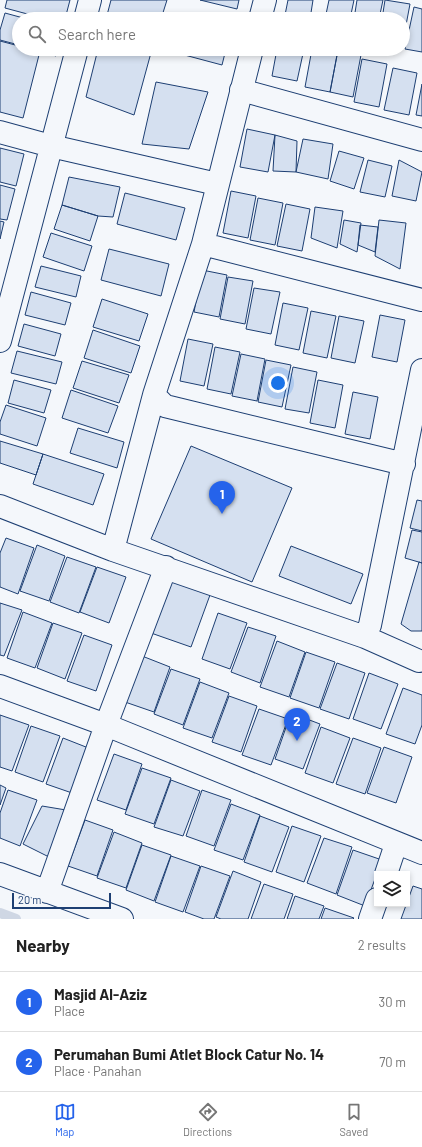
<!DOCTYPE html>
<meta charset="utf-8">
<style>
:root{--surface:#fff;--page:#f6f6f6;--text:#222;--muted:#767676;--line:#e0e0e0;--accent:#2563eb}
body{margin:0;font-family:Barlow,sans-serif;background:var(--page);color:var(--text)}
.controls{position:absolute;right:12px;bottom:12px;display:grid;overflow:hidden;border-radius:0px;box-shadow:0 2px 6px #0003}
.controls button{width:36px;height:36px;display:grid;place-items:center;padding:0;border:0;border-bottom:1px solid var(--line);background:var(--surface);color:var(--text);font:20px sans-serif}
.scale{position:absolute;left:12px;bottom:10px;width:99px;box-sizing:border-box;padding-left:4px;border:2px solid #1d3f73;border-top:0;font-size:11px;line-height:14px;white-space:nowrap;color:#1d3f73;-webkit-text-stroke:3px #f4f7fb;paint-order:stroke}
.you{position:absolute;left:278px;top:383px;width:14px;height:14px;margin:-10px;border:3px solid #fff;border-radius:50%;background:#1a73e8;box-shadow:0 0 0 6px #1a73e833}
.badge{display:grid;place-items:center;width:26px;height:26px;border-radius:50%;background:var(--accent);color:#fff;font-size:13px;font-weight:700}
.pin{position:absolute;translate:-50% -33px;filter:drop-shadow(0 1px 2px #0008)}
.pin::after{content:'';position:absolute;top:21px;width:14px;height:12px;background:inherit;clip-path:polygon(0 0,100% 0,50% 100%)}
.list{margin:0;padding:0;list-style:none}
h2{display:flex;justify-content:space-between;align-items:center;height:52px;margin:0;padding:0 16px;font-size:17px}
h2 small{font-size:13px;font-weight:400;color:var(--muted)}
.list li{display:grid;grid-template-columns:26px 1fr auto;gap:12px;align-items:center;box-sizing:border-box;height:60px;padding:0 16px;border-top:1px solid var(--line)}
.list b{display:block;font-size:15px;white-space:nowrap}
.list p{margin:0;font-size:13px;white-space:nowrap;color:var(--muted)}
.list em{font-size:13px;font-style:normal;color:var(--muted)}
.icon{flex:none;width:22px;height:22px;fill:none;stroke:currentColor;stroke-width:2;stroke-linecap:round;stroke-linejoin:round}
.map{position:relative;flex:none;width:422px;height:919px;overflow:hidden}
.search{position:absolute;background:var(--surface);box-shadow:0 2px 6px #0003;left:12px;right:12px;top:12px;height:44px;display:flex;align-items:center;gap:10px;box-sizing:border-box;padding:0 14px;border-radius:22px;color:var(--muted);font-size:15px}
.sheet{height:172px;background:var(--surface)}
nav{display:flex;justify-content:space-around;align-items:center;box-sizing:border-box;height:56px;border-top:1px solid var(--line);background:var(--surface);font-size:11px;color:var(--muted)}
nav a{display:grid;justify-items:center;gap:2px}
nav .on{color:var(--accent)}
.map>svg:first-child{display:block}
</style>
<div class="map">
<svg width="422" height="919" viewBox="0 0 422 919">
<rect width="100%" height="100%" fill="#f4f7fb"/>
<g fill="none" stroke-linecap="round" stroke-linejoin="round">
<!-- stream -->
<path stroke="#cfd7e4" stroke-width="10" d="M 0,913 L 16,919"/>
</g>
<!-- building -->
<path fill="#d5e0f0" stroke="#1d3f73" d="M 7,0 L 70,0 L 65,19 L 46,19 L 5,8 Z
M 111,0 L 167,0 L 161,19 L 106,19 Z
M 200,0 L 239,0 L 237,9 Z
M 288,0 L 313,0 L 310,19 L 285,15 Z
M 329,0 L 354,0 L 350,19 L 325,19 Z
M 357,0 L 383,0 L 379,19 L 354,19 Z
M 385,0 L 410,4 L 403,41 L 403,19 L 382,19 Z
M 414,7 L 422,9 L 422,52 L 405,49 Z
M 5,13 L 27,19 L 19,19 L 19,45 L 0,40 L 0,30 Z
M 0,41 L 19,46 L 19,49 L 40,51 L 23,118 L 0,112 Z
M 33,49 L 58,49 L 56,56 Z
M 98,49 L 152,49 L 134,115 L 86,97 Z
M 162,49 L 226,49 L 222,65 Z
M 277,49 L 304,49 L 297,81 L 272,76 Z
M 312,49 L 338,50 L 330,92 L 305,87 Z
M 338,50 L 361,55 L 353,97 L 330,92 Z
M 362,59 L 387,64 L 379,107 L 354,102 Z
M 393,68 L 417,73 L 409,115 L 384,110 Z
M 156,82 L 208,92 L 189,149 L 142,144 Z
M 422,84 L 422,116 L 416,115 Z
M 247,129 L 275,135 L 268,172 L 240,167 Z
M 275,135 L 297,141 L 296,172 L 273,171 Z
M 303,139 L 333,144 L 328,179 L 296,172 Z
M 0,148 L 24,154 L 16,186 L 0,182 Z
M 339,151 L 364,158 L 354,189 L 330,181 Z
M 368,160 L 392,166 L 385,197 L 360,192 Z
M 399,160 L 422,172 L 416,201 L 392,196 Z
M 69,177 L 120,187 L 113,217 L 98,216 L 62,205 Z
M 0,185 L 15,189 L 7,220 L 0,219 Z
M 231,191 L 256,196 L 248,238 L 223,233 Z
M 125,193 L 185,208 L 176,240 L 117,224 Z
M 258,198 L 283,203 L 275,245 L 250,240 Z
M 286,204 L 310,209 L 302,251 L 277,246 Z
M 62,205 L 98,216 L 90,241 L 54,229 Z
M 315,207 L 343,211 L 337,248 L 311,238 Z
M 344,220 L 361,223 L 357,252 L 340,244 Z
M 379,220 L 406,223 L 400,269 L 375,256 Z
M 0,221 L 4,222 L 0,239 Z
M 360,225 L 378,227 L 375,252 L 358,245 Z
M 51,233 L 92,246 L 84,271 L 43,257 Z
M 109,249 L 169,264 L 161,296 L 101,280 Z
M 41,266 L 81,276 L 76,297 L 35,287 Z
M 202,270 L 227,275 L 219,317 L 194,312 Z
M 228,277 L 253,281 L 245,324 L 220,319 Z
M 254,288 L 280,292 L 271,334 L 246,329 Z
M 31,292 L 71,303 L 65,325 L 25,315 Z
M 102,299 L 148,314 L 139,341 L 93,327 Z
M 283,303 L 308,308 L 299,350 L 275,345 Z
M 311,311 L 336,316 L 327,358 L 303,353 Z
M 380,315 L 405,320 L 397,362 L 372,357 Z
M 339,316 L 364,321 L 355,363 L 331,358 Z
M 24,324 L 61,334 L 55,356 L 18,346 Z
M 93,330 L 140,346 L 131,373 L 84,358 Z
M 188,339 L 213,344 L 204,386 L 180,381 Z
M 215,347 L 240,352 L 231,394 L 207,389 Z
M 17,351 L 62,362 L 56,384 L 11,373 Z
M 241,354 L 265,359 L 257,401 L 232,396 Z
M 266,360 L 291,365 L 282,407 L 258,402 Z
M 82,361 L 129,375 L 119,403 L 73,388 Z
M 293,367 L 317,372 L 309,413 L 285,409 Z
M 14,380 L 51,390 L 44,413 L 8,403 Z
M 318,380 L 343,385 L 335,428 L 310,423 Z
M 71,390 L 118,406 L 108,433 L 62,418 Z
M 353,392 L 378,397 L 370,439 L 345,434 Z
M 6,405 L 46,418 L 37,446 L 0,434 L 0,422 Z
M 78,428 L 124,442 L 117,468 L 70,453 Z
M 0,441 L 43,454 L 36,475 L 0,463 Z
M 191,446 L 292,488 L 252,582 L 151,539 Z
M 43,454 L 104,474 L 93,505 L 33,484 Z
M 417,500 L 422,501 L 422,531 L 410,528 Z
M 412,530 L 422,532 L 422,563 L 405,558 Z
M 6,538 L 34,548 L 18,594 L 0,587 L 0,553 Z
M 37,545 L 65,556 L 49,601 L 20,591 Z
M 291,546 L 363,574 L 351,604 L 279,576 Z
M 67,557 L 96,567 L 79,613 L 50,602 Z
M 419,562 L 422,563 L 422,631 L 411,631 L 401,624 Z
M 97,567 L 126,577 L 109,623 L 80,612 Z
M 170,580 L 210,595 L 191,647 L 151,633 Z
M 0,603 L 22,610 L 4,656 L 0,655 Z
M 23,612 L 52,623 L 35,668 L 7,658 Z
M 218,613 L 247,623 L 230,669 L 202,659 Z
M 53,623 L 82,633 L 65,679 L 37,668 Z
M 248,627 L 276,636 L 260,683 L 231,672 Z
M 84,635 L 112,645 L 96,691 L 67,681 Z
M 277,641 L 305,652 L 289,697 L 260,687 Z
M 306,652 L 335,662 L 319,708 L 290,698 Z
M 142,656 L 170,667 L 154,712 L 125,702 Z
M 337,663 L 365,673 L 349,719 L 320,709 Z
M 171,669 L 200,679 L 183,725 L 154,714 Z
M 369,673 L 398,684 L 381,729 L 353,719 Z
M 200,682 L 229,693 L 212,738 L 183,728 Z
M 403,688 L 422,695 L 422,725 L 415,744 L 386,734 Z
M 229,696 L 257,706 L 241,752 L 212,742 Z
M 259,709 L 288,719 L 271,765 L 242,755 Z
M 291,713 L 320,724 L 303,769 L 275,759 Z
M 0,715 L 29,725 L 12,771 L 0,767 Z
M 31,726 L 60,736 L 43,782 L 15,772 Z
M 321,727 L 350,738 L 333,783 L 305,773 Z
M 63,738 L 91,749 L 75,794 L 46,784 Z
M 353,738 L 381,748 L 365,794 L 336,784 Z
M 384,747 L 412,757 L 396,803 L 367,793 Z
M 114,754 L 142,764 L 126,810 L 97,800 Z
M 142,768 L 171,778 L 154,824 L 125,814 Z
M 171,780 L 200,791 L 183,836 L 154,827 Z
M 0,785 L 6,788 L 0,805 Z
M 8,790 L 37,800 L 20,846 L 0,838 L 0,813 Z
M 202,790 L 231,800 L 214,846 L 186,836 Z
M 231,804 L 260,815 L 243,860 L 214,850 Z
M 42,806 L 72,811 L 49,857 L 23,844 Z
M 260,816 L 289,827 L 272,872 L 244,862 Z
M 85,820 L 113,830 L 97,876 L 68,866 Z
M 292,826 L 321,836 L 304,882 L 276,872 Z
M 114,832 L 142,843 L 126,888 L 97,878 Z
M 324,838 L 352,847 L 336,894 L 307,883 Z
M 142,845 L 171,855 L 154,901 L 126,890 Z
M 353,850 L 382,860 L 365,906 L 337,895 Z
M 171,856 L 200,866 L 183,912 L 155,902 Z
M 201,866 L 230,876 L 214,919 L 204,919 L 185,912 Z
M 233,871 L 261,882 L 248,919 L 221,919 L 216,917 Z
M 264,884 L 293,894 L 284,919 L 251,919 Z
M 413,886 L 422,889 L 422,919 L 401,919 Z
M 295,896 L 324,906 L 319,919 L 287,919 Z
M 325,908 L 354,918 L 353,919 L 321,919 Z"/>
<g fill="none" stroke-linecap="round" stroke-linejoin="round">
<!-- minor casing -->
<g stroke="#1d3f73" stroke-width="24">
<path id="minor" d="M 85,19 L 90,0
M 260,19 L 265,0
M 252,49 L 203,244 L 154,395 L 165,406 L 404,464
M 241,90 L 422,140
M 0,132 L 51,146 L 217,184
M 203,244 L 422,300
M 0,341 L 77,49
M 0,506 L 113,550 L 365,637 L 370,625 L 422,370
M 113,550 L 154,395
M 365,637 L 419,661
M 0,686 L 106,725 L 422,853
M 0,874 L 122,919
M 386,874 L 396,844
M 47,892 L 106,725 L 166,567
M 370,919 L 377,899"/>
</g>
<!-- minor -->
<use href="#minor" stroke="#f4f7fb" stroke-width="22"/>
</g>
</svg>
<div class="controls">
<button><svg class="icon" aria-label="layers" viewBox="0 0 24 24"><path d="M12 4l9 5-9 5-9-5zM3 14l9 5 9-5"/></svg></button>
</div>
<div class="scale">20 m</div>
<div class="you"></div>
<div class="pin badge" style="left:222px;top:514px">1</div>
<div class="pin badge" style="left:297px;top:741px">2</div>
<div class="search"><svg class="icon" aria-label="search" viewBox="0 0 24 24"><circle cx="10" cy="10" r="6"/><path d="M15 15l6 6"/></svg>Search here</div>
</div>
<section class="sheet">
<h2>Nearby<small>2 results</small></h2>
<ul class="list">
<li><span class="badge">1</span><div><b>Masjid Al-Aziz</b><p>Place</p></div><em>30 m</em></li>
<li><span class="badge">2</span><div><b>Perumahan Bumi Atlet Block Catur No. 14</b><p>Place · Panahan</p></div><em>70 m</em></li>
</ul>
</section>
<nav>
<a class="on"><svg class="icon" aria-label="map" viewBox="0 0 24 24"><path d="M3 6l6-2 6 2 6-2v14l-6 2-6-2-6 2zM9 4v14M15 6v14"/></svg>Map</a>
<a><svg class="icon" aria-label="directions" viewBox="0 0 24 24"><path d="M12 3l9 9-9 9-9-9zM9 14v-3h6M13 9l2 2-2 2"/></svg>Directions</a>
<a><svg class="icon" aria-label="saved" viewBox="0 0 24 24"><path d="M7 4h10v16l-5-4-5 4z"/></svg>Saved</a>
</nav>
